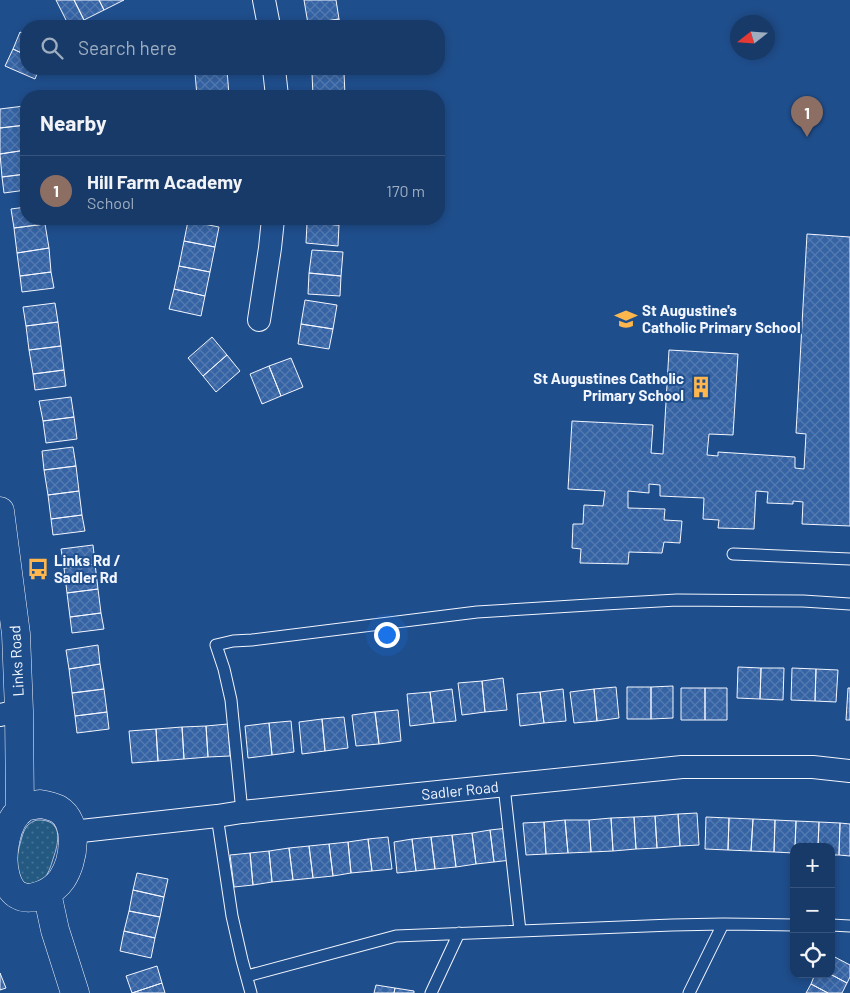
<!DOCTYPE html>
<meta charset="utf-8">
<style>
:root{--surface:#173a69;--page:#244571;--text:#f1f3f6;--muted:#9eadc0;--line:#36547d;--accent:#e797bd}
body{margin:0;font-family:Barlow,sans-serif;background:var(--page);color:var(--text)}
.controls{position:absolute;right:15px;bottom:15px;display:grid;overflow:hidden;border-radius:10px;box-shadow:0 2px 8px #0003}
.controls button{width:45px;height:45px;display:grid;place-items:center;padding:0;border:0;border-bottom:1px solid var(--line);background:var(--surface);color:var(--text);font:25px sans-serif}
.compass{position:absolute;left:730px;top:15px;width:45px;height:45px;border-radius:50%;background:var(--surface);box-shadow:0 2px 8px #0003;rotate:253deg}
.you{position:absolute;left:386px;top:634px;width:18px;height:18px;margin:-12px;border:4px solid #fff;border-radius:50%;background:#1a73e8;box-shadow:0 0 0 8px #1a73e833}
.badge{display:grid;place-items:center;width:32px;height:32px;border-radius:50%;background:var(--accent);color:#fff;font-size:16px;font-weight:700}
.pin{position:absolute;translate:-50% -41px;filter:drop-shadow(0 1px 2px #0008)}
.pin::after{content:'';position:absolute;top:26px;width:18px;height:15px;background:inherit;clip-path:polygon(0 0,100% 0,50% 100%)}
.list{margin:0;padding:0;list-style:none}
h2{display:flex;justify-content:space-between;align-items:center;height:65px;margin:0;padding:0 20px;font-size:21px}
h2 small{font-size:16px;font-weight:400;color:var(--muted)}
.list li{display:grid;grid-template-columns:32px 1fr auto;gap:15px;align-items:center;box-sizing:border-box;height:70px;padding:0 20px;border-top:1px solid var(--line)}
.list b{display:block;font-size:19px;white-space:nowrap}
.list p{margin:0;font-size:16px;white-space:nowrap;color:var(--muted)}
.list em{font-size:16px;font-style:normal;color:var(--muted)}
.icon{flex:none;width:28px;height:28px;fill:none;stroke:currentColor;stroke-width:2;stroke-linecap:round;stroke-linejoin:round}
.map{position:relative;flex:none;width:850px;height:993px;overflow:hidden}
.search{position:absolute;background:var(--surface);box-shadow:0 2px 8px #0003;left:20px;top:20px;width:425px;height:55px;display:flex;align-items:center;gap:12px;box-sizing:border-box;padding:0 18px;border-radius:20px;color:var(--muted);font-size:19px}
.panel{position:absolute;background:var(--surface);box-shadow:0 2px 8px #0003;left:20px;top:90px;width:425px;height:135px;border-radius:20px}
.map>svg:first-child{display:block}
</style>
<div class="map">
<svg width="850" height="993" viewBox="0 0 850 993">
<defs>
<pattern id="grass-dots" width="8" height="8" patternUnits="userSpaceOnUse" patternTransform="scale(1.25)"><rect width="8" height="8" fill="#245a82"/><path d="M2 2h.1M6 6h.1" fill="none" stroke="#447295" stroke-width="1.8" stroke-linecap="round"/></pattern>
<pattern id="building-cross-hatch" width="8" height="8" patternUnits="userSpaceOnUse" patternTransform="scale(1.25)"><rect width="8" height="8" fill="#3563a3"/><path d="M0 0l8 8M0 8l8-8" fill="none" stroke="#537ab1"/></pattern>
</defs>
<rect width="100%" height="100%" fill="#1f4e8c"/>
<!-- grass -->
<path fill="url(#grass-dots)" stroke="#a8bbd7" d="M 37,820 C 64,819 59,842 53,859 C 51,866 48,875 43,880 C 39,883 33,885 28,884 C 10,880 17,856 20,844 C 22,837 23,831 27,826 C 30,823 33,821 37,820 Z"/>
<!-- building -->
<path fill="url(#building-cross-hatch)" stroke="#f2f6ff" d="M 56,0 L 74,0 L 84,20 L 71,26 L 69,26 Z
M 74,0 L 99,0 L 104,10 L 84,20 Z
M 99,0 L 124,0 L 104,10 Z
M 304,0 L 336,0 L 339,19 L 308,24 Z
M 339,19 L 341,26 L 308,26 L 308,24 Z
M 20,32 L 26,35 L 26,55 L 13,49 Z
M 13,49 L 26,55 L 26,69 L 39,69 L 35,79 L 5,66 Z
M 195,69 L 227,69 L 227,70 L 195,73 Z
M 311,69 L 344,69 L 344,72 L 312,73 Z
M 227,70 L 229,95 L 197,96 L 195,73 Z
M 344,72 L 345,96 L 313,96 L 312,73 Z
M 24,106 L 26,125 L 0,128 L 0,109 Z
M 26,125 L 26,150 L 0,154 L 0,128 Z
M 26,150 L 26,174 L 2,177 L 0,154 Z
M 26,174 L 26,190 L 4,193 L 2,177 Z
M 26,207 L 26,219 L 45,219 L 45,224 L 14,228 L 11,209 Z
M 308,219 L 340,219 L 339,225 L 307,223 Z
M 188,221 L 219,227 L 215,247 L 184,241 Z
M 307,223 L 339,225 L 338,246 L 306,243 Z
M 45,224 L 49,248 L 17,253 L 14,228 Z
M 807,234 L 850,237 L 850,526 L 802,524 L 803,502 L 793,501 L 793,504 L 767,503 L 768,492 L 756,491 L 754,529 L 718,528 L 719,520 L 703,519 L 704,498 L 660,496 L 660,485 L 649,484 L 649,493 L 628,491 L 628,508 L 665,509 L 664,520 L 682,521 L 680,543 L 664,542 L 662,553 L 629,552 L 628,564 L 580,563 L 581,549 L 572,548 L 573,524 L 583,524 L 584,505 L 603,506 L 605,491 L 568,489 L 572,421 L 653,425 L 651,453 L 663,454 L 669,350 L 738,354 L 733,435 L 709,434 L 707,455 L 718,456 L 718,452 L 795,457 L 795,468 L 804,469 L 806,434 L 796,433 Z
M 184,241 L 215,247 L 210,272 L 179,266 Z
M 49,248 L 51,272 L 20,276 L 17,253 Z
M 312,250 L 343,252 L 341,276 L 309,273 Z
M 179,266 L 210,272 L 205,296 L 174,289 Z
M 51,272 L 54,288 L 22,292 L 20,276 Z
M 309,273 L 341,276 L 340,296 L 308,294 Z
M 174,289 L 205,296 L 201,316 L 169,309 Z
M 305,300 L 337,305 L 333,329 L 301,324 Z
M 55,303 L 58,322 L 26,326 L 23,307 Z
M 58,322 L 61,346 L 29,350 L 26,326 Z
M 301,324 L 333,329 L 329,349 L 298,344 Z
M 212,337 L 227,355 L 203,376 L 188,358 Z
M 61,346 L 64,370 L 33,374 L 29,350 Z
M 227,355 L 240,371 L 216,392 L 203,376 Z
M 291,358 L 303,387 L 281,396 L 269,366 Z
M 269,366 L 281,396 L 262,404 L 250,374 Z
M 64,370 L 66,386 L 35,390 L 33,374 Z
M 71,397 L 74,417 L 43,421 L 39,401 Z
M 74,417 L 77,439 L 46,443 L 43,421 Z
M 73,447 L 76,466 L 44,470 L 42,451 Z
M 76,466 L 79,491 L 48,495 L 44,470 Z
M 79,491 L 82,515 L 51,519 L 48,495 Z
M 82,515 L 85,531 L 53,535 L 51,519 Z
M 93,545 L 95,564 L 64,568 L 61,549 Z
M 95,564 L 98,589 L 67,593 L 64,568 Z
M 98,589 L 101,613 L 70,617 L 67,593 Z
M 101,613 L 104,629 L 72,633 L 70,617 Z
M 98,645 L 100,664 L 69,669 L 66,650 Z
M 100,664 L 104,689 L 72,693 L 69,669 Z
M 738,667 L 761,668 L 760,699 L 737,698 Z
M 761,668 L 784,668 L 783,700 L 760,699 Z
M 792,668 L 816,669 L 815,701 L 791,700 Z
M 816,669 L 838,670 L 836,702 L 815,701 Z
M 503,678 L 507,710 L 485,712 L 482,681 Z
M 482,681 L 485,712 L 462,715 L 458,683 Z
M 673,686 L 673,718 L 651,719 L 651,687 Z
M 616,687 L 619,718 L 597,721 L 594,689 Z
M 627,687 L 651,687 L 651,719 L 627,719 Z
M 681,688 L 705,688 L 705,720 L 681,720 Z
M 705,688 L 727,688 L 727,720 L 705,720 Z
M 848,688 L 850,688 L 850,720 L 846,720 Z
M 104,689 L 107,712 L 75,716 L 72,693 Z
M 452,689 L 456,721 L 434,723 L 430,692 Z
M 563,689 L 566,721 L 544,723 L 540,692 Z
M 594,689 L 597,721 L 574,723 L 570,692 Z
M 430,692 L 434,723 L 410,726 L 407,694 Z
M 540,692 L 544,723 L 520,726 L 517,694 Z
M 398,710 L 401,741 L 379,744 L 375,712 Z
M 107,712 L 109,729 L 77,733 L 75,716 Z
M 375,712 L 379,744 L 356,746 L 352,715 Z
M 344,717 L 348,748 L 325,751 L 322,719 Z
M 322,719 L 325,751 L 302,754 L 299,722 Z
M 291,721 L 294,752 L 272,755 L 269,723 Z
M 269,723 L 272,755 L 248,758 L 245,726 Z
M 228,724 L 230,756 L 208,757 L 206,726 Z
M 206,726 L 208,757 L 184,759 L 182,727 Z
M 182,727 L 184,759 L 158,761 L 156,729 Z
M 156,729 L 158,761 L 132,763 L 129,731 Z
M 697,813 L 699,845 L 680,846 L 678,814 Z
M 678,814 L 680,846 L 657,848 L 655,816 Z
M 655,816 L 657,848 L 636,849 L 634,817 Z
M 634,817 L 636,849 L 613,851 L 611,818 Z
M 706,817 L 729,818 L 728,850 L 705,849 Z
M 611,818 L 613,851 L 591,852 L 589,820 Z
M 729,818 L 753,819 L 751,851 L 728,850 Z
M 753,819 L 775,820 L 774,852 L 751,851 Z
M 565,820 L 568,853 L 546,854 L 544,822 Z
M 565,820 L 589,820 L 591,852 L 568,853 Z
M 775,820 L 796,821 L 795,847 L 794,847 L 794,853 L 774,852 Z
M 796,821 L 819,822 L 818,847 L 795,847 Z
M 544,822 L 546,854 L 526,855 L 523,823 Z
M 819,822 L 840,823 L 839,855 L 831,855 L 831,847 L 818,847 Z
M 840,823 L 850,824 L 850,856 L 839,855 Z
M 508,828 L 511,860 L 494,862 L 490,830 Z
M 490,830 L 494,862 L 476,864 L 472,833 Z
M 472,833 L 476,864 L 456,867 L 452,835 Z
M 452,835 L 456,867 L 435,869 L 431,837 Z
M 388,837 L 392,869 L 372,871 L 368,839 Z
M 431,837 L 435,869 L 416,871 L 412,839 Z
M 368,839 L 372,871 L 351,873 L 348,842 Z
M 412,839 L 416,871 L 397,873 L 394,842 Z
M 348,842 L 351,873 L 333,876 L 329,844 Z
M 329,844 L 333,876 L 313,878 L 309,846 Z
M 309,846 L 313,878 L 293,880 L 289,848 Z
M 289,848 L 293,880 L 272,882 L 269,851 Z
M 269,851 L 272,882 L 253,885 L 250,853 Z
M 250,853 L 253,885 L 234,887 L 230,855 Z
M 137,873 L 168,879 L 164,897 L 133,890 Z
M 133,890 L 164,897 L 160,917 L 129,911 Z
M 129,911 L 160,917 L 155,938 L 124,931 Z
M 124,931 L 155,938 L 151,958 L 120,951 Z
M 831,955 L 850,965 L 850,977 L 847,983 L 830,974 Z
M 157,966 L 162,983 L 132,993 L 126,976 Z
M 0,973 L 6,988 L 0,990 Z
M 815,974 L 830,974 L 847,983 L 842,993 L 828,993 L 811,984 Z
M 162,983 L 165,993 L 132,993 Z
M 811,984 L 828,993 L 806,993 Z
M 376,985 L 395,988 L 394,993 L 374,993 Z
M 395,988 L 414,991 L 414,993 L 394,993 Z"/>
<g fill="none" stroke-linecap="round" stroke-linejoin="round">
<!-- lane casing -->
<g stroke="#f2f6ff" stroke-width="13">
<path id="lane" d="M 733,554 L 850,559
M 504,786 L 520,931
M 242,812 L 231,700 L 224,669 L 216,645 L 233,641 L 252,640 L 477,612 L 605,604 L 677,600 L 803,601 L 850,604
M 217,816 L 232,916 L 242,960 L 251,993
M 831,925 L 850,926
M 247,976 L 396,936 L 672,925 L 723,924 L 794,925
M 431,993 L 459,933
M 689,993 L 723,924"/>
</g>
<!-- street casing -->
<g stroke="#f2f6ff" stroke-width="24">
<path id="street" d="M 264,0 L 269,26
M 274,69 L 277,96
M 259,320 L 270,248 L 273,219
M 0,715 L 19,711
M 72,832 L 217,816 L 242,812 L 682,767 L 813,767 L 850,771"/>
</g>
<!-- secondary casing -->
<g stroke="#f2f6ff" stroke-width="29">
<path id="secondary" d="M 0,511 L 16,634 L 19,711 L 20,811
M 40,804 C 46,805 52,806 58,809 C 80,822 74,861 62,879 C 54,891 32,903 18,895 C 12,892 8,884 6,877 C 0,857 5,818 25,807 C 30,805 35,805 40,804 Z
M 47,893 L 55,930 L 75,993"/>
</g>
<!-- lane -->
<use href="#lane" stroke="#1f4e8c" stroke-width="11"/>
<!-- street -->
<use href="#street" stroke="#1f4e8c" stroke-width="22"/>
<!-- secondary -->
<use href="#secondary" stroke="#1f4e8c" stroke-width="28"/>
</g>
<!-- icons -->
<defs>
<g id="school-bare" transform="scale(1.725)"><path d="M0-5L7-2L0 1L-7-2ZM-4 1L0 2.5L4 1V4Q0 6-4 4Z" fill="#ffb74d" stroke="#1f4e8c" stroke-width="2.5" paint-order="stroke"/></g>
<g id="building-bare" transform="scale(1.725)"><path d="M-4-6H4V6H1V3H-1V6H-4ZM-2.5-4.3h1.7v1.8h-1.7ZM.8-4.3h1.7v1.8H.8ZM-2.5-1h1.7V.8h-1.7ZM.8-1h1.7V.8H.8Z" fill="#ffb74d" stroke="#1f4e8c" stroke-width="2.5" paint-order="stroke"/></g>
<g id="bus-bare" transform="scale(1.725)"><path d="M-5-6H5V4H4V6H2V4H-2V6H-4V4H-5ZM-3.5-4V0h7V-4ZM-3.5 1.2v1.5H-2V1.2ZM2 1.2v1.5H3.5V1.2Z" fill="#ffb74d" stroke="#1f4e8c" stroke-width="2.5" paint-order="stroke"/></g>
</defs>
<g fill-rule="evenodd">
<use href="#school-bare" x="626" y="319"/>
<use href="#building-bare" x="701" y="387"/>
<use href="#bus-bare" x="38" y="569"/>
</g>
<g text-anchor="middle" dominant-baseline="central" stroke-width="4" stroke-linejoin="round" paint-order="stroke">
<!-- poi labels -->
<g font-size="15" font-weight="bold" fill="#f2f6ff" stroke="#1f4e8c" text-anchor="start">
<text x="642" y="310">St Augustine's<tspan x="642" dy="17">Catholic Primary School</tspan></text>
<text x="684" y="378" text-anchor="end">St Augustines Catholic<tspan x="684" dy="17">Primary School</tspan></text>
<text x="54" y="560">Links Rd /<tspan x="54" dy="17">Sadler Rd</tspan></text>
</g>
<!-- street labels -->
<g font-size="15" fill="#f2f6ff" stroke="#1f4e8c">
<text transform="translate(16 661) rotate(-93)">Links Road</text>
<text transform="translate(460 790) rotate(-6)">Sadler Road</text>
</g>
</g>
</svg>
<div class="controls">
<button>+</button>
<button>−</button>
<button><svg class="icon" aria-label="locate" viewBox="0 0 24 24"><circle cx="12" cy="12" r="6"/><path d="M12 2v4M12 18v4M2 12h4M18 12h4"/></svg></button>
</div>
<svg class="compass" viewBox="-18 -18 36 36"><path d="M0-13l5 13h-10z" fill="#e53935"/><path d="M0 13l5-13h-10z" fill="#9eadc0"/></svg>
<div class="you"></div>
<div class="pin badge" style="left:807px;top:137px;background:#8d6e63">1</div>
<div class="search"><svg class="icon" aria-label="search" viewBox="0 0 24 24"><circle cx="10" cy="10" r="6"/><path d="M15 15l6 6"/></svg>Search here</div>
<section class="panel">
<h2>Nearby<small></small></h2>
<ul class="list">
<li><span class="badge" style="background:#8d6e63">1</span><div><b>Hill Farm Academy</b><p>School</p></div><em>170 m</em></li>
</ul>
</section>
</div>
